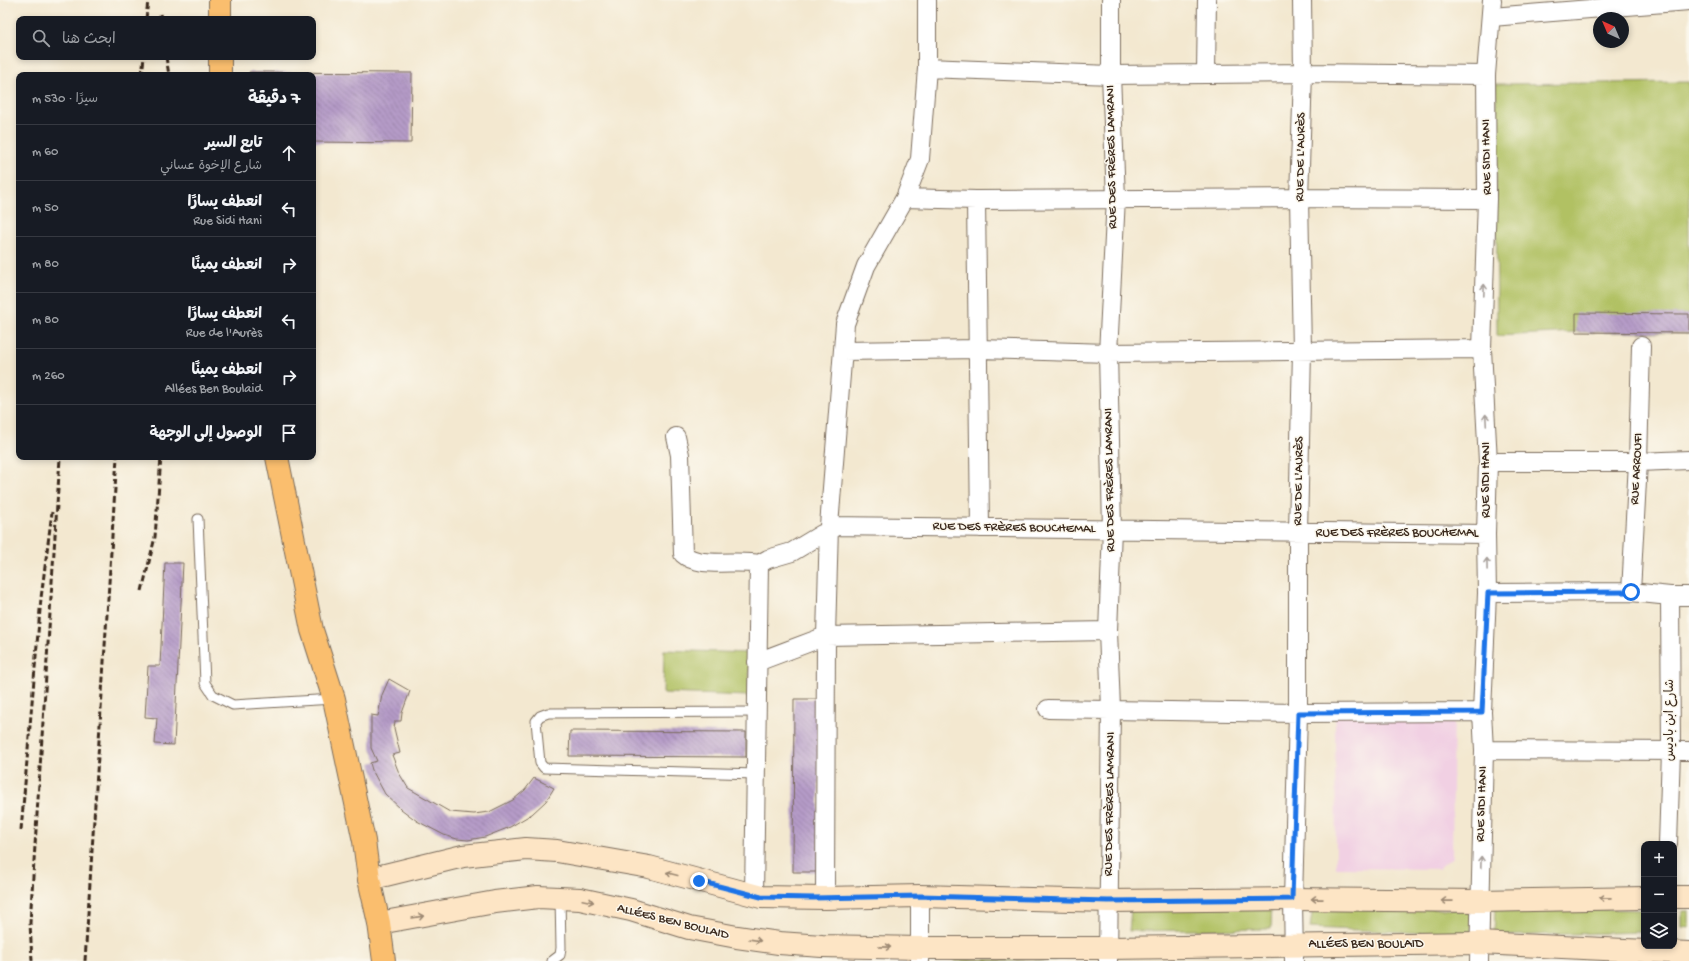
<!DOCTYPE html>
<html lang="ar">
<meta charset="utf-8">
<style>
:root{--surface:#171b24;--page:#20242c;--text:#f1f3f6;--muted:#9ea1a6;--line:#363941}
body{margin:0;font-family:"Gochi Hand","Playpen Sans Arabic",sans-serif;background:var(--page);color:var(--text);direction:rtl}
.controls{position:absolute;right:12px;bottom:12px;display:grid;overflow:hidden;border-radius:8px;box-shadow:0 2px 6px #0003}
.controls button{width:36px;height:36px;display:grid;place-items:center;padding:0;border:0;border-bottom:1px solid var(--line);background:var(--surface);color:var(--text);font:20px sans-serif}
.compass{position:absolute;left:1593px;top:12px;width:36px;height:36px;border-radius:50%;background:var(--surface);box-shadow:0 2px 6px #0003;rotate:316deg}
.stop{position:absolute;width:12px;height:12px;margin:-9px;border:3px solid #1a73e8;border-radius:50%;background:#fff}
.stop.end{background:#1a73e8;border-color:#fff;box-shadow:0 1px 4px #0008}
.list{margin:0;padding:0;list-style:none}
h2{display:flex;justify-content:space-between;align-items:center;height:52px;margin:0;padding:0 16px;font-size:17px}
h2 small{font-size:13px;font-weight:400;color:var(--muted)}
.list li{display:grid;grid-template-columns:26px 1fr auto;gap:12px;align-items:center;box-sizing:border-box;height:56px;padding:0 16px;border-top:1px solid var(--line)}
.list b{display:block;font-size:15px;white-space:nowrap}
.list p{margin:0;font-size:13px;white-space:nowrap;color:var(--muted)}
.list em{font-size:13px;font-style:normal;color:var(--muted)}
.icon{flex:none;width:22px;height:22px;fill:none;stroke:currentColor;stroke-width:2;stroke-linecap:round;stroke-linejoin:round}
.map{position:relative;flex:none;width:1689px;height:961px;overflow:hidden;direction:ltr}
.search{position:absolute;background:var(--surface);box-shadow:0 2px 6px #0003;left:16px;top:16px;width:300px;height:44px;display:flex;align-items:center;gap:10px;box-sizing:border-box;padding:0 14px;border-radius:8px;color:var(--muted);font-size:15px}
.panel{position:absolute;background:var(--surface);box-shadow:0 2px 6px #0003;left:16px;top:72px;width:300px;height:388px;border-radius:8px;direction:rtl}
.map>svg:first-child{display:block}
</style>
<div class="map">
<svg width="1689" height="961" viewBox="0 0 1689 961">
<defs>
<pattern id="building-back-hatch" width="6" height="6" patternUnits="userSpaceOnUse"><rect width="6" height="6" fill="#b59bc8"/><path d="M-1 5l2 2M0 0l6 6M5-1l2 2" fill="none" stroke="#947fa2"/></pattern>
</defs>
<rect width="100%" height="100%" fill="#fbf7ec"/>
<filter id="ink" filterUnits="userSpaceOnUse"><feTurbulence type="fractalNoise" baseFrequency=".025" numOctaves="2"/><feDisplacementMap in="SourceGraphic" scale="8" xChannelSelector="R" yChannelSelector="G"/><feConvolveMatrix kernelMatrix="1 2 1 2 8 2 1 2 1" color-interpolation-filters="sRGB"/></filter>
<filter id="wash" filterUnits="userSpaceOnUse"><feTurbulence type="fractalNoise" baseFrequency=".012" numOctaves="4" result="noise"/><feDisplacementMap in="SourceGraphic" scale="16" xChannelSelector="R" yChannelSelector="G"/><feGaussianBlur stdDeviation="0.9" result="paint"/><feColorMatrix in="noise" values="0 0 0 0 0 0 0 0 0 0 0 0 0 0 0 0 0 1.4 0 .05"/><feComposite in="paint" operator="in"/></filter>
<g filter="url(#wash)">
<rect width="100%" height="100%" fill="#f3e8d0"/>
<!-- built -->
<path fill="#f1d0e3" d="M 1335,713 L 1454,713 L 1452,857 L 1438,869 L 1336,868 Z"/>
<!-- green -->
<path fill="#b1c164" stroke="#767641" d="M 1689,82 L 1689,333 L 1576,332 L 1497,336 L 1496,84 Z
M 664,650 L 750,653 L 749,696 L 663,693 Z
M 1272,903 L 1271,929 L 1129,931 L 1131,909 Z
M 1313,906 L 1473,910 L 1471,935 L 1310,928 Z
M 1495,907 L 1644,910 L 1644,932 L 1494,936 Z
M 1682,911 L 1689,911 L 1689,928 L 1682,927 Z
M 954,959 L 1056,961 L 954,961 Z"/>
<g id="blocks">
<!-- building -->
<path fill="url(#building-back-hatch)" d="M 249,72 L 412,73 L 411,143 L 313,142 L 313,75 L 249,75 Z
M 1576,313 L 1689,314 L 1689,333 L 1576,332 Z
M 165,563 L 183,563 L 174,745 L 155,744 L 157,718 L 145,717 L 148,666 L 160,666 Z
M 389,679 L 410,691 L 402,713 L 401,721 L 395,721 L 394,728 L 400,753 L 392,755 L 399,773 L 408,788 L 450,812 L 474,814 L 489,812 L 513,800 L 525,790 L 534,778 L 554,788 L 546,801 L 532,814 L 510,827 L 485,837 L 468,840 L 457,839 L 444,835 L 417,821 L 401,809 L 385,794 L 372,770 L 370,763 L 377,761 L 371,748 L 371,715 L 378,716 L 382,695 Z
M 794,699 L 819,699 L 819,872 L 793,872 Z
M 570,731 L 746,732 L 746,757 L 569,756 Z"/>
</g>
</g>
<g filter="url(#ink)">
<use href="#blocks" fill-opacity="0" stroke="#7b6c5c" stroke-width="1"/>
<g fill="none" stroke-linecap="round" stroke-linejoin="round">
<!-- lane casing -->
<g stroke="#7b6c5c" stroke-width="11">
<path id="lane" d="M 198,519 L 205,683 L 213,695 L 233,705 L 334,699
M 756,774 L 544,768 L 540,763 L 536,721 L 540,716 L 548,713 L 757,712
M 552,961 L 560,955 L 561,948 L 560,898"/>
</g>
<!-- street casing -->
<g stroke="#7b6c5c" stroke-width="20">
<path id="street" d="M 1492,17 L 1689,1
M 927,68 L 1111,75 L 1303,73 L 1486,75
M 1206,73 L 1207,0
M 905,198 L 976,200 L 1299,198 L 1487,199
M 976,200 L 980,528
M 843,351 L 979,349 L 1108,353 L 1482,349
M 676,437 L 680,455 L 683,554 C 699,569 737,559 759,564 L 754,895
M 1488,462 L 1638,462 L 1689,460
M 829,526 L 1486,534
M 759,564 L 768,559 L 792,552 L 822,534
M 1631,592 L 1638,462 L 1641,346
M 1487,593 L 1631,592 L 1670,596 L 1689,596
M 757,662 L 826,636 L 1108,631
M 1048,709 L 1298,713 L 1482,712
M 1484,750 L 1689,751
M 1668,844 L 1671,751 L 1670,596
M 825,898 L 826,636 L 829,526 L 845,324 L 866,266 L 905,198 L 920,159 L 927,68 L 927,0
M 920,961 L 920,896
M 1108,961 L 1111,709 L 1108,631 L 1112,529 L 1108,353 L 1116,198 L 1111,75 L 1111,0
M 1294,961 L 1293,899 L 1298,713 L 1298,532 L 1302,350 L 1299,198 L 1303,73 L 1302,0
M 1479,961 L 1484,750 L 1482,712 L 1487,593 L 1486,534 L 1488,462 L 1482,349 L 1487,199 L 1486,75 L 1492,0"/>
</g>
<!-- secondary casing -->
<g stroke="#7b6c5c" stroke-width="24">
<path id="secondary" d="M 369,879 L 463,856 L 526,849 L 557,851 L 649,867 L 761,897 L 825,898 L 920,896 L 1109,901 L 1293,899 L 1480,901 L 1644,898
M 1674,897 L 1689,897
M 379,923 L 495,902 L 538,897 L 580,899 L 631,910 L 689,928 L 737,937 L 779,943 L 822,946 L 920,948 L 1108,948 L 1479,943 L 1689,953"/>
</g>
<!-- primary casing -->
<g stroke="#7b6c5c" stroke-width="24">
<path id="primary" d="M 220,19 L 220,0
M 220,57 L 220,75
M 277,457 L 312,630 L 334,699 L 364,841 L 369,879 L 379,923 L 384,961"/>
</g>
<!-- lane -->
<use href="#lane" stroke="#fff" stroke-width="9"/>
<!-- street -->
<use href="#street" stroke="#fff" stroke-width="18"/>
<!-- secondary -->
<use href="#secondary" stroke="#fde5c5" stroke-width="22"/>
<!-- primary -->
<use href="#primary" stroke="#fabe6e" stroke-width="22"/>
<!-- rail -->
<path stroke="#3b2a1e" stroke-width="3" stroke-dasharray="6 3" stroke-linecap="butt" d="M 160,14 L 161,19
M 146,19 L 148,0
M 166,57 L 169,75
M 142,75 L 144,57
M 142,591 L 155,537 L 161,457
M 21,830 L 41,598 L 52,512
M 32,961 L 30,923 L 60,458
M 85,961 L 117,457"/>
</g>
<!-- one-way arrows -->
<defs><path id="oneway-shaft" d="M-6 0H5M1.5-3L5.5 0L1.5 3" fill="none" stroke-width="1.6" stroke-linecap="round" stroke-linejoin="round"/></defs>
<g stroke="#a79f9a">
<use href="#oneway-shaft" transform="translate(1484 290) rotate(-88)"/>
<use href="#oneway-shaft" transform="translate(1486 420) rotate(-93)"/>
<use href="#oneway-shaft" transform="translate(1487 564) rotate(-91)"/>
<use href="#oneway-shaft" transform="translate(1481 862) rotate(-88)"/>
</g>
<g stroke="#9c8872">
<use href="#oneway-shaft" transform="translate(672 874) rotate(-165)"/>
<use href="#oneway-shaft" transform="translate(1605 898) rotate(179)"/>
<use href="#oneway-shaft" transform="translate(1317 899) rotate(-179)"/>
<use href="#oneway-shaft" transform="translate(588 901) rotate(12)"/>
<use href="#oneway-shaft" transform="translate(1447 901) rotate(-179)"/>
<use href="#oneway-shaft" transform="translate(418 917) rotate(-10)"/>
<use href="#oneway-shaft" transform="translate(755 940) rotate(8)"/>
<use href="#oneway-shaft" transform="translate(885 947) rotate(1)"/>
</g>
</g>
<g fill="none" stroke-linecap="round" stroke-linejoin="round" filter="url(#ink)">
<!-- route -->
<path stroke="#1a73e8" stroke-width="5" d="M 699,881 L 761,897 L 813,898 L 920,896 L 1108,901 L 1292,899 L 1298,713 L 1482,712 L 1488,593 L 1631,592"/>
</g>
<g text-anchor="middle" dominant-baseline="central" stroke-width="3" stroke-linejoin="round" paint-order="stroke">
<!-- street labels -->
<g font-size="13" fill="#3b2a1e" stroke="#fbf7ec">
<text transform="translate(1112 157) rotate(-91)">RUE DES FRÈRES LAMRANI</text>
<text transform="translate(1301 157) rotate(-89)">RUE DE L'AURÈS</text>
<text transform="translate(1487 157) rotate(-91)">RUE SIDI HANI</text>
<text transform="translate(1637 469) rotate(-87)">RUE ARROUFI</text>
<text transform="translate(1110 480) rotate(-91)">RUE DES FRÈRES LAMRANI</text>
<text transform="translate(1486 480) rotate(-90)">RUE SIDI HANI</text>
<text transform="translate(1299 481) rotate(-89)">RUE DE L'AURÈS</text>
<text transform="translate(1014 528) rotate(1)">RUE DES FRÈRES BOUCHEMAL</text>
<text x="1397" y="533">RUE DES FRÈRES BOUCHEMAL</text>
<text transform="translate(1670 720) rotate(-90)">شارع ابن باديس</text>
<text transform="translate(1110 804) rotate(-89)">RUE DES FRÈRES LAMRANI</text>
<text transform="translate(1482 804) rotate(-88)">RUE SIDI HANI</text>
<text transform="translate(673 922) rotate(14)">ALLÉES BEN BOULAID</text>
<text x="1366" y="944">ALLÉES BEN BOULAID</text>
</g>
</g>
</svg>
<div class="controls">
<button>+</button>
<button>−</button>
<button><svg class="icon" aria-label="layers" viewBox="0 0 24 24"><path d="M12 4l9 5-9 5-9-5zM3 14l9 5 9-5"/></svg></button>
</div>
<svg class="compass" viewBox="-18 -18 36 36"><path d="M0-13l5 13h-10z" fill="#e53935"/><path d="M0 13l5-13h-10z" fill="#9ea1a6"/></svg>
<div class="stop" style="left:1631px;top:592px"></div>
<div class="stop end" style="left:699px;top:881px"></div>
<div class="search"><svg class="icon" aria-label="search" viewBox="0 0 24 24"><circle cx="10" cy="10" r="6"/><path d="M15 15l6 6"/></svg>ابحث هنا</div>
<section class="panel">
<h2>7 دقيقة<small>سيرًا · 530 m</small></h2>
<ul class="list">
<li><svg class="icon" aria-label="ahead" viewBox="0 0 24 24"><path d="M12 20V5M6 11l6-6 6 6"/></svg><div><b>تابع السير</b><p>شارع الإخوة عساني</p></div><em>60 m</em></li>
<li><svg class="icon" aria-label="left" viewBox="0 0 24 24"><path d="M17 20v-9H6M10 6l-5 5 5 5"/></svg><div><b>انعطف يسارًا</b><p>Rue Sidi Hani</p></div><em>50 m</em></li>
<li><svg class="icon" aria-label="right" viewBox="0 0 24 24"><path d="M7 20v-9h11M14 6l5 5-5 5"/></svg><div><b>انعطف يمينًا</b></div><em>80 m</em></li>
<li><svg class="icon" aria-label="left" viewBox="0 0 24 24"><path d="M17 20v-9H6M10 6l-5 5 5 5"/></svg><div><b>انعطف يسارًا</b><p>Rue de l'Aurès</p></div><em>80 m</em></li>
<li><svg class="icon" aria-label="right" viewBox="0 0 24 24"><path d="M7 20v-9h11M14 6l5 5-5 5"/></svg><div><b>انعطف يمينًا</b><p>Allées Ben Boulaid</p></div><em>260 m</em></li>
<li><svg class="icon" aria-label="arrive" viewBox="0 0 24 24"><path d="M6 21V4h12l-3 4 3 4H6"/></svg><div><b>الوصول إلى الوجهة</b></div></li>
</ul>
</section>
</div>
